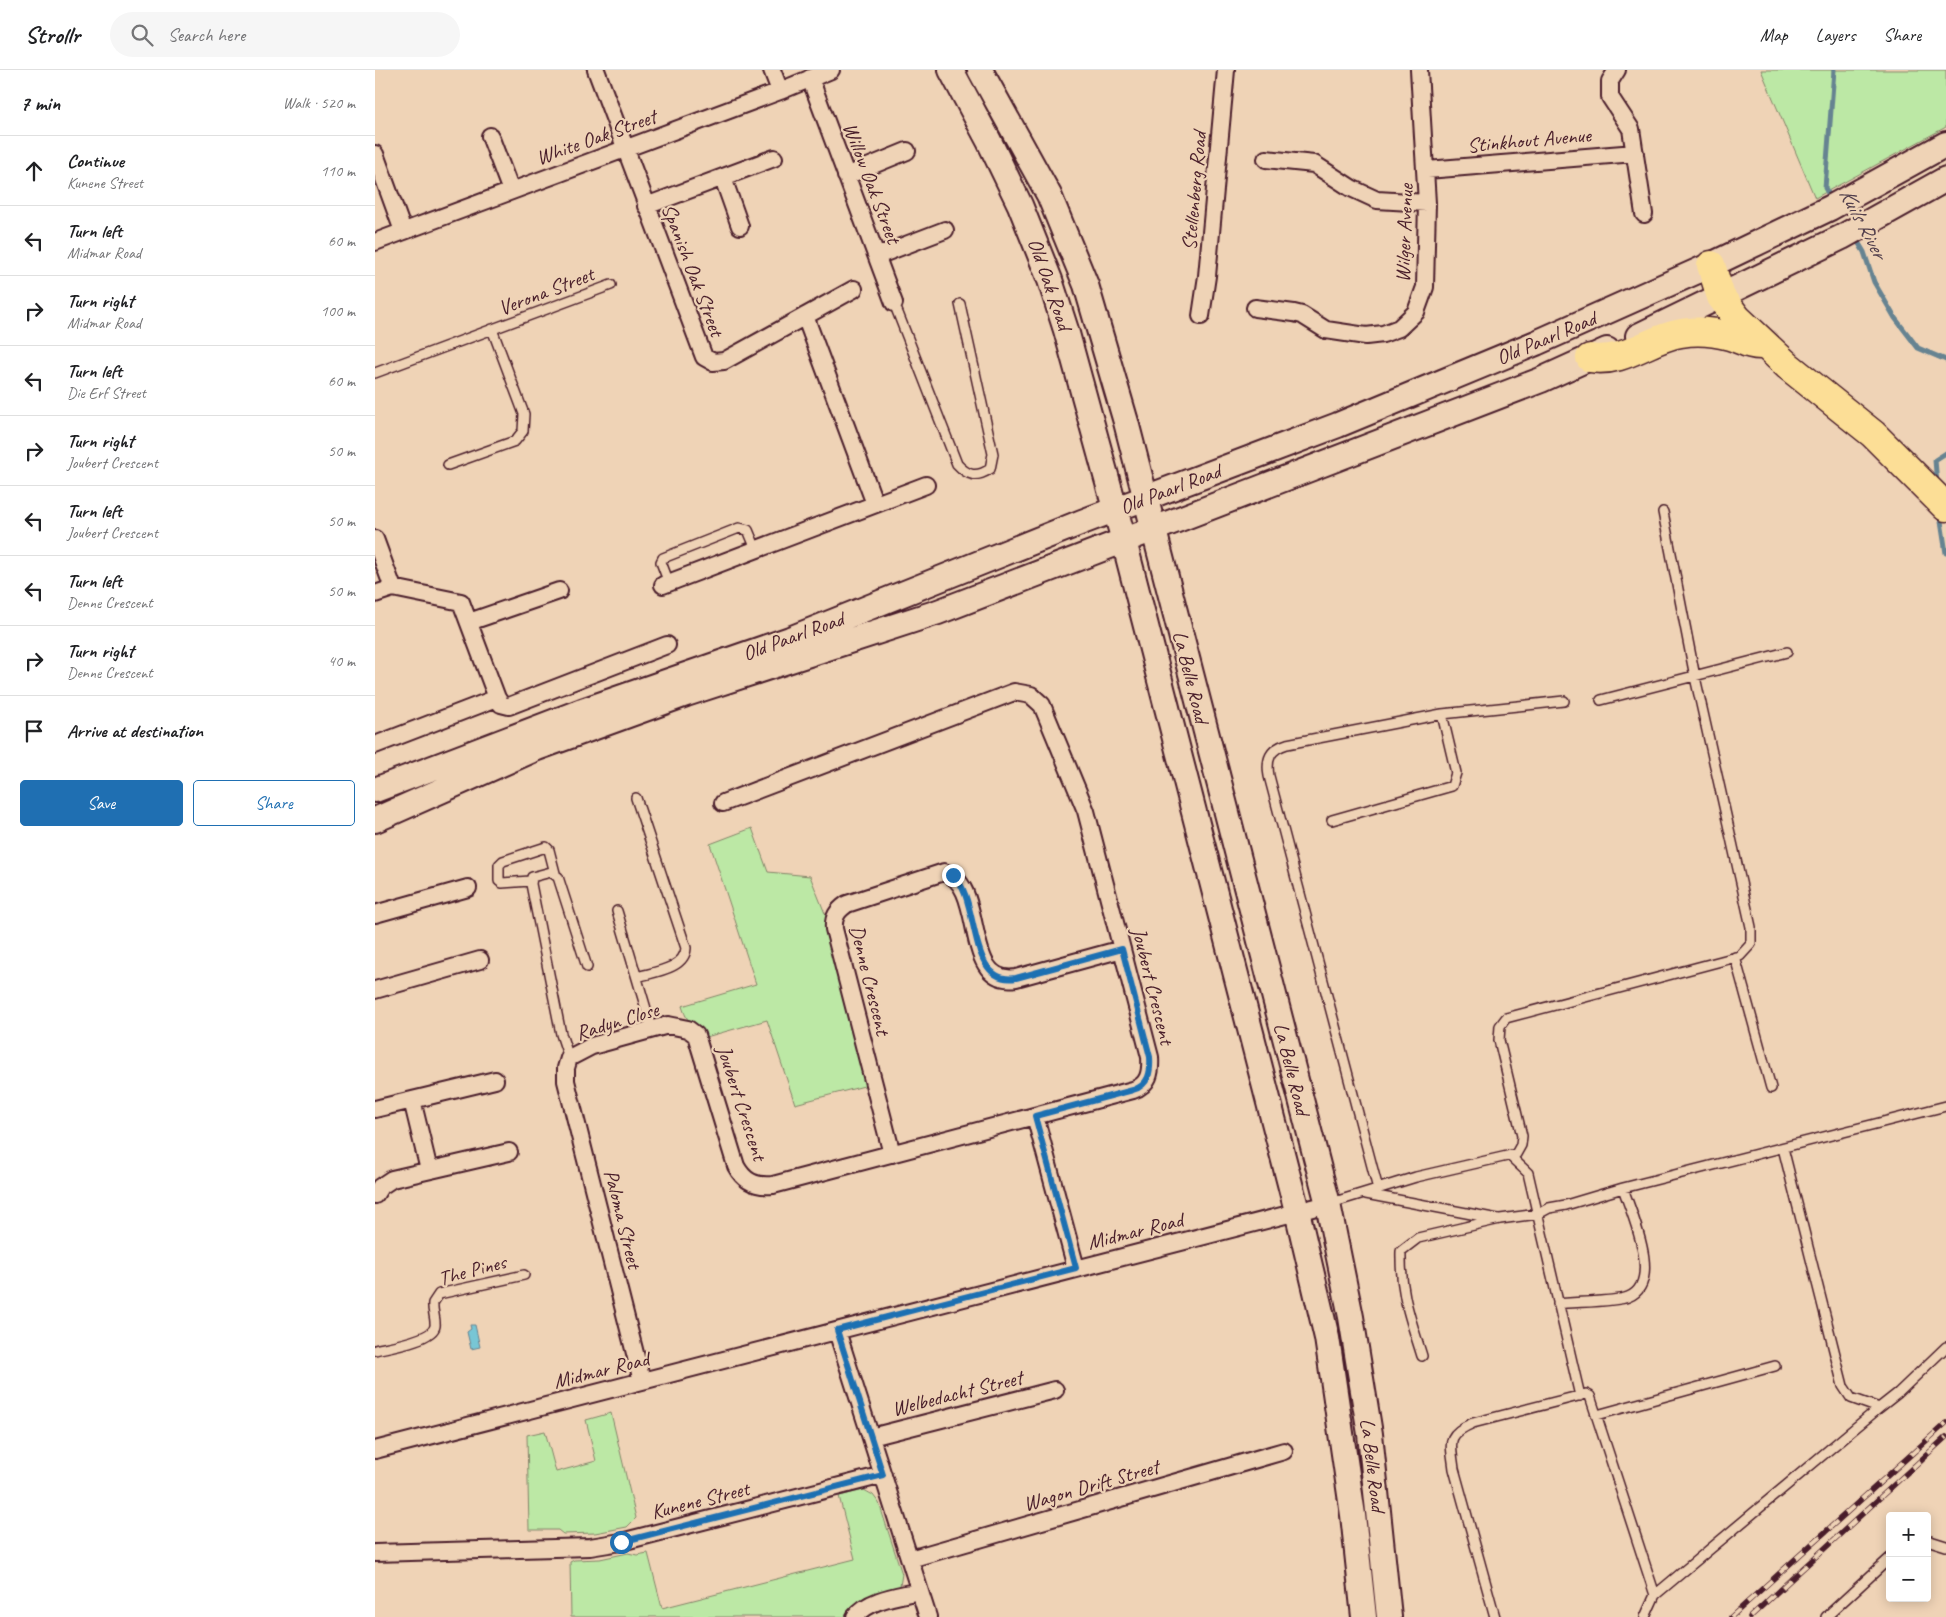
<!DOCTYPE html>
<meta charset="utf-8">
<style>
:root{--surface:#fff;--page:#f6f6f6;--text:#202124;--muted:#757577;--line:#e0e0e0;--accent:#1f6fb2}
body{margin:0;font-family:Caveat,sans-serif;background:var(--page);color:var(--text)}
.controls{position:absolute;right:15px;bottom:15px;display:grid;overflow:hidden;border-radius:5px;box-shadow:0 2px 12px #0003}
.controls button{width:45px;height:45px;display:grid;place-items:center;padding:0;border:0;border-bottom:1px solid var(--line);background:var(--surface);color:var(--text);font:25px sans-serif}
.stop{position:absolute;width:15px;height:15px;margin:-11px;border:4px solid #1f6fb2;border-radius:50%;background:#fff}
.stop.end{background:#1f6fb2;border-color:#fff;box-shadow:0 1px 5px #0008}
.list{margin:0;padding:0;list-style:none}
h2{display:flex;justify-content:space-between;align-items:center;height:65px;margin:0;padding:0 20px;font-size:21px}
h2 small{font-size:16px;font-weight:400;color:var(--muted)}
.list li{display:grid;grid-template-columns:32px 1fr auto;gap:15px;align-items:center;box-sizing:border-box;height:70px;padding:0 20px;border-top:1px solid var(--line)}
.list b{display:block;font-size:19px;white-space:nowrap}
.list p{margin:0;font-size:16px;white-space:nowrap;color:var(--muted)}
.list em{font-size:16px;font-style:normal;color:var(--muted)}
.actions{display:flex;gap:10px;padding:15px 20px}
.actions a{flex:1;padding:11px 0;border:1px solid var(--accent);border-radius:5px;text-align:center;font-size:18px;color:var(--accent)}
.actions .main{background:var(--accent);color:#fff}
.icon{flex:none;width:28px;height:28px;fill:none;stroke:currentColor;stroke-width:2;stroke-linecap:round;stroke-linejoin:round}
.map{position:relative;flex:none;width:1571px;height:1547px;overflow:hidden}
header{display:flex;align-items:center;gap:30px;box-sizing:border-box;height:70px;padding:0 25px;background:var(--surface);border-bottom:1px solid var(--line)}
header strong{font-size:24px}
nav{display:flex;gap:28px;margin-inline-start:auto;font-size:18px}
.search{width:350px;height:45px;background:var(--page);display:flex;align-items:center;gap:12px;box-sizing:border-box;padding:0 18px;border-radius:28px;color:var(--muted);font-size:19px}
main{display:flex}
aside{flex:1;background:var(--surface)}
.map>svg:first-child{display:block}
</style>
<header>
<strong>Strollr</strong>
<div class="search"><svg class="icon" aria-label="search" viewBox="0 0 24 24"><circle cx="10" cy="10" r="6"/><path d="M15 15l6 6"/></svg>Search here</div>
<nav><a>Map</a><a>Layers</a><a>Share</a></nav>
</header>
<main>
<aside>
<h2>7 min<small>Walk · 520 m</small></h2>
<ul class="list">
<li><svg class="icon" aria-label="ahead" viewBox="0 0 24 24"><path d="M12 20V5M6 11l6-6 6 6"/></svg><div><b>Continue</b><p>Kunene Street</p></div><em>110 m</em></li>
<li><svg class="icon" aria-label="left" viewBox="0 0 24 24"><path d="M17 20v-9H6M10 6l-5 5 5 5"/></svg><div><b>Turn left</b><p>Midmar Road</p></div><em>60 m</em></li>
<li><svg class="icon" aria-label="right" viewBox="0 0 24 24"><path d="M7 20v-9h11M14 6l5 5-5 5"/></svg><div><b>Turn right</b><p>Midmar Road</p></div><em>100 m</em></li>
<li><svg class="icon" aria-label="left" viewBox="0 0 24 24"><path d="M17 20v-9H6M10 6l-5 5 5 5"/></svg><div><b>Turn left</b><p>Die Erf Street</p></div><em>60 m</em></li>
<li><svg class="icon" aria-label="right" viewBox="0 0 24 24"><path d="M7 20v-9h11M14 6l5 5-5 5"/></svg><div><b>Turn right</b><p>Joubert Crescent</p></div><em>50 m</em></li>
<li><svg class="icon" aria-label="left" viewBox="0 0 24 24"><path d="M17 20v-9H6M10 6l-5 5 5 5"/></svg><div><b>Turn left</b><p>Joubert Crescent</p></div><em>50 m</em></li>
<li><svg class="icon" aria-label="left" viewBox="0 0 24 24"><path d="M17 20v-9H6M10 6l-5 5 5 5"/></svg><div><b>Turn left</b><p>Denne Crescent</p></div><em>50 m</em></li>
<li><svg class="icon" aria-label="right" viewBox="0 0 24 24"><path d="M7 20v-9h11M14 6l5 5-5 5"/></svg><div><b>Turn right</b><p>Denne Crescent</p></div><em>40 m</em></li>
<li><svg class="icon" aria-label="arrive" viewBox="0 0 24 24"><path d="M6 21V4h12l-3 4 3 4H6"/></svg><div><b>Arrive at destination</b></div></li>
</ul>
<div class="actions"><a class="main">Save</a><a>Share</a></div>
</aside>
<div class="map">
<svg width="1571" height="1547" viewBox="0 0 1571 1547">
<rect width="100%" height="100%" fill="#efd3b6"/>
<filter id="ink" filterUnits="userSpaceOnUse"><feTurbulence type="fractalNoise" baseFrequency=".02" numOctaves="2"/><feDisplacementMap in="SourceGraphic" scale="10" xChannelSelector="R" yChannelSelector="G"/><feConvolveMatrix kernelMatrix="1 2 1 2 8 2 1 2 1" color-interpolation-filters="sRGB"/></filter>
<g filter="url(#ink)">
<!-- green -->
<path fill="#bce8a5" stroke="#838468" d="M 1386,0 L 1571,0 L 1571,57 L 1440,128 Z
M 377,758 L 393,802 L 435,806 L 453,851 L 493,1015 L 420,1034 L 392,950 L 331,967 C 320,951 314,959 307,936 L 381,914 L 335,774 Z
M 236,1343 L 261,1448 L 252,1457 L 220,1463 L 188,1464 L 183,1460 L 154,1460 L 152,1365 L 170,1361 L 181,1402 L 221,1391 L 211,1350 Z
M 489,1420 L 498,1425 L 504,1433 L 527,1504 L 525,1516 L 481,1536 L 470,1547 L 196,1547 L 195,1492 L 199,1490 L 225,1489 L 253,1483 L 262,1485 L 273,1483 L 287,1538 L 480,1489 L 464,1426 Z"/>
<!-- water -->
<path fill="#78c6d5" stroke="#668391" d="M 95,1255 L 100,1255 L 105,1277 L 96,1279 L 92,1262 L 96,1259 Z"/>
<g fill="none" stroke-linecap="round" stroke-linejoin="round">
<!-- stream -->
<path stroke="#668391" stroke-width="5" d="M 1457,130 L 1450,118 L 1459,0
M 1480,167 L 1489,182 L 1499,212 L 1520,248 L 1543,278 L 1571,290
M 1562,414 L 1560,390 L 1571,383
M 1565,445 L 1571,483"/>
<!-- lane casing -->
<g stroke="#4a1f2b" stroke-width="12">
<path id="lane" d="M 519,233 L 582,394 C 593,406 601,408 615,399 L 618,384 L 585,234
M 0,303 L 236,215
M 73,395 L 140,371 L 148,361 L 149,344 L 117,259
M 294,513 L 286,492 L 288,488 L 364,458 L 373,460 L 381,479
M 1226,630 L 1412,582
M 261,728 L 311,878 C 310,899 278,902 262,907
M 957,750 L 1077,716 L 1081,703 L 1067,644
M 155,811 L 127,813 L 124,811 L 124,795 L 128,791 L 171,777 L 174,780 L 180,803
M 242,841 L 277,959
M 1360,887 L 1396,1018
M 194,988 L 186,964 L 156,814 L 157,807 L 176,802 L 183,807 L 212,897
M 1408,1078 L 1468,1316 L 1476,1328 L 1504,1338 L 1523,1323 L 1571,1277
M 1135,1086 L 1153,1103 L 1205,1326
M 1003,1119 L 894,706 C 891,689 895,679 912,674 L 1067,644 L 1189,631
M 991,1124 L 1123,1149
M 953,1134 L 1041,1107 L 1141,1084 L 1146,1075 L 1147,1066 L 1124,970 L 1125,956 L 1131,948 L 1365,886 L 1376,874 L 1376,857 L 1320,607 L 1288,442
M 1183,1234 C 1198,1232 1241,1232 1253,1227 C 1289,1213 1256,1143 1248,1118
M 0,1280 C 12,1277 58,1270 60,1256 C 61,1249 57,1240 58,1233 L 64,1224 L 149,1205
M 1047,1286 C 1035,1247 1025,1223 1026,1181 L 1043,1168 L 1125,1149 L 1163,1144 L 1174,1138 L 1191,1135 L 1248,1118 L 1571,1036
M 1222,1345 L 1400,1296
M 1552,1470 L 1571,1476
M 1120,1547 L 1079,1399 C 1076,1373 1070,1365 1098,1353 L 1211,1324 L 1215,1326 L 1280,1525
M 1270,1547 L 1280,1525 L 1504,1338
M 1451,1547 L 1515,1488"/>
</g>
<!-- street casing -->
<g stroke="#4a1f2b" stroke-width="20">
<path id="street" d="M 221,0 L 329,287 L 338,292 L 349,291 L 479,219
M 397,0 L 405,21
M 1242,0 L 1235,11 L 1235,27 L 1256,59 L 1269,144
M 435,8 L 519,233
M 115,66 L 136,121
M 0,84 L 28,161
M 891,89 L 939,94 L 976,118 L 1002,130 L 1052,133
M 1052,100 L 1260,83
M 471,106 L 532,81
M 348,108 L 365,156
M 271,136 L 399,88
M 0,172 L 405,21 L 456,0
M 502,186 L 570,160
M 880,238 L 919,243 L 927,245 L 951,260 L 991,266 L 1008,264 L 1024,258 L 1041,242 L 1050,217 L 1052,133 L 1044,0
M 430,246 L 500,434
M 826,246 L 832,206 L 851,0
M 0,469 L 18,518
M 288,515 L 551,415
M 0,524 L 18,518 L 86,532 L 122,628
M 94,552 L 184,521
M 0,675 L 122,628 L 126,634 L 134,636 L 292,575
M 0,844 L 93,818
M 0,920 L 105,890
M 37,1030 L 54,1100
M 0,1039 L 120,1010
M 660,1046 L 701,1198
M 517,1084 L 459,859 C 458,847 462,841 472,834 L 569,802 C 613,815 585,916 641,908 L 747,879
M 0,1125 L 5,1117 L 17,1109 L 134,1082
M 462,1261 L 553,1547
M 267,1311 L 191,1011 L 191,998 L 194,988 L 217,976 L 293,955 L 313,959 L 321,965 L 361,1096 C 369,1111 380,1117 398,1115 L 758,1020 C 774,1015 776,1002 775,987 L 711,741 L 667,635 L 656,625 L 639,622 L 348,733
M 496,1367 L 680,1320
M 0,1380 L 953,1134
M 0,1483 L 215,1477 L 246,1472 L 508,1405
M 535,1489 L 909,1381
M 480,1547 C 494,1529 523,1526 544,1521"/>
</g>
<!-- secondary casing -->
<g stroke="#4a1f2b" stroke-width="28">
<path id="secondary" d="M 576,0 L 614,71 L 645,135 L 675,210 L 691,260 L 749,471 L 922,1141 L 952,1268 L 978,1445 L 989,1547
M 605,0 L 674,125 L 711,215 L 751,352 L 953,1134 L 976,1247 L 995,1364 L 1014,1547
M 1263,266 L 1467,167 L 1571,109
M 0,720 L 207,641 L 415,569 L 707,452 L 963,355 L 1161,273 L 1336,195 L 1455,138 L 1571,74
M 0,750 L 162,678 L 311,624 L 563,542 L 1166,310 L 1232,280"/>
</g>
<!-- highway casing -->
<g stroke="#4a1f2b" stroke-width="31">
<path id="highway" d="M 1336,195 L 1346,227 L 1362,248 L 1413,296 L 1498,364 L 1571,437
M 1215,288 C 1249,294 1274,268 1306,263 C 1322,260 1340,262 1355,266 C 1367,270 1376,276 1388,275"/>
</g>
<!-- lane -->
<use href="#lane" stroke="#efd3b6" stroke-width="9"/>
<!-- street -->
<use href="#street" stroke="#efd3b6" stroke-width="16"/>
<!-- secondary -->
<use href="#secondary" stroke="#efd3b6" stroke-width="24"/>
<!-- highway -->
<use href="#highway" stroke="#fcde96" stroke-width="28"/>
<!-- rail casing -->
<g stroke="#4a1f2b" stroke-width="5.5">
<path id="rail" d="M 1356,1547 L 1571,1353
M 1375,1547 L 1571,1367"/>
</g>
<!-- rail -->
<use href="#rail" stroke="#efd3b6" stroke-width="4" stroke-dasharray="11" stroke-linecap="butt"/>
</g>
</g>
<g fill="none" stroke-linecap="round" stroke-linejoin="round" filter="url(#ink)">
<!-- route -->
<path stroke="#1f6fb2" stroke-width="6" d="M 246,1472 L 508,1405 L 462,1260 L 701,1198 L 660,1046 L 758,1020 C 774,1015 776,1002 775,987 L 747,879 L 641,908 C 591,916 606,829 578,805"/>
</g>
<g text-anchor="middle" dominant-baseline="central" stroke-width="4.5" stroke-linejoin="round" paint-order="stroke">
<!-- street labels -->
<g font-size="21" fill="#4a1f2b" stroke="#efd3b6">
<text transform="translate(221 67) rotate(-20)">White Oak Street</text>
<text transform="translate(1154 70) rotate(-5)">Stinkhout Avenue</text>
<text transform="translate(497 113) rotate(69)">Willow Oak Street</text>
<text transform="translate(819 121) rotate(-85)">Stellenberg Road</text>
<text transform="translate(1029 163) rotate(-88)">Wilger Avenue</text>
<text transform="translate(318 200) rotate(69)">Spanish Oak Street</text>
<text transform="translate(675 214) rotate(71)">Old Oak Road</text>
<text transform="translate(171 221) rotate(-21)">Verona Street</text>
<text transform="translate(1171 268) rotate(-23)">Old Paarl Road</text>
<text transform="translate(795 419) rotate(-21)">Old Paarl Road</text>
<text transform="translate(418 566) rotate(-20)">Old Paarl Road</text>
<text transform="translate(816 607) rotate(76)">La Belle Road</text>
<text transform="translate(495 910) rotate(76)">Denne Crescent</text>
<text transform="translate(778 916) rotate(76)">Joubert Crescent</text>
<text transform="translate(242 951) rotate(-17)">Radyn Close</text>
<text transform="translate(917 999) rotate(76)">La Belle Road</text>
<text transform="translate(367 1033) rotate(72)">Joubert Crescent</text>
<text transform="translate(248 1149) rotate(76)">Paloma Street</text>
<text transform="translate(760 1161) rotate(-14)">Midmar Road</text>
<text transform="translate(97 1200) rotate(-15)">The Pines</text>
<text transform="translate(226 1300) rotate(-14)">Midmar Road</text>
<text transform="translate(582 1323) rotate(-14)">Welbedacht Street</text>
<text transform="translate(998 1395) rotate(83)">La Belle Road</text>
<text transform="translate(716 1415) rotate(-16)">Wagon Drift Street</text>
<text transform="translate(325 1430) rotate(-14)">Kunene Street</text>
</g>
<!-- water labels -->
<g font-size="22" font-style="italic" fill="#53404d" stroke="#efd3b6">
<text transform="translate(1488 153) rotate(62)">Kuils River</text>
</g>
</g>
</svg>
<div class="controls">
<button>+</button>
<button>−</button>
</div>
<div class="stop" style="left:246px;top:1472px"></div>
<div class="stop end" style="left:578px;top:805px"></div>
</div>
</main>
